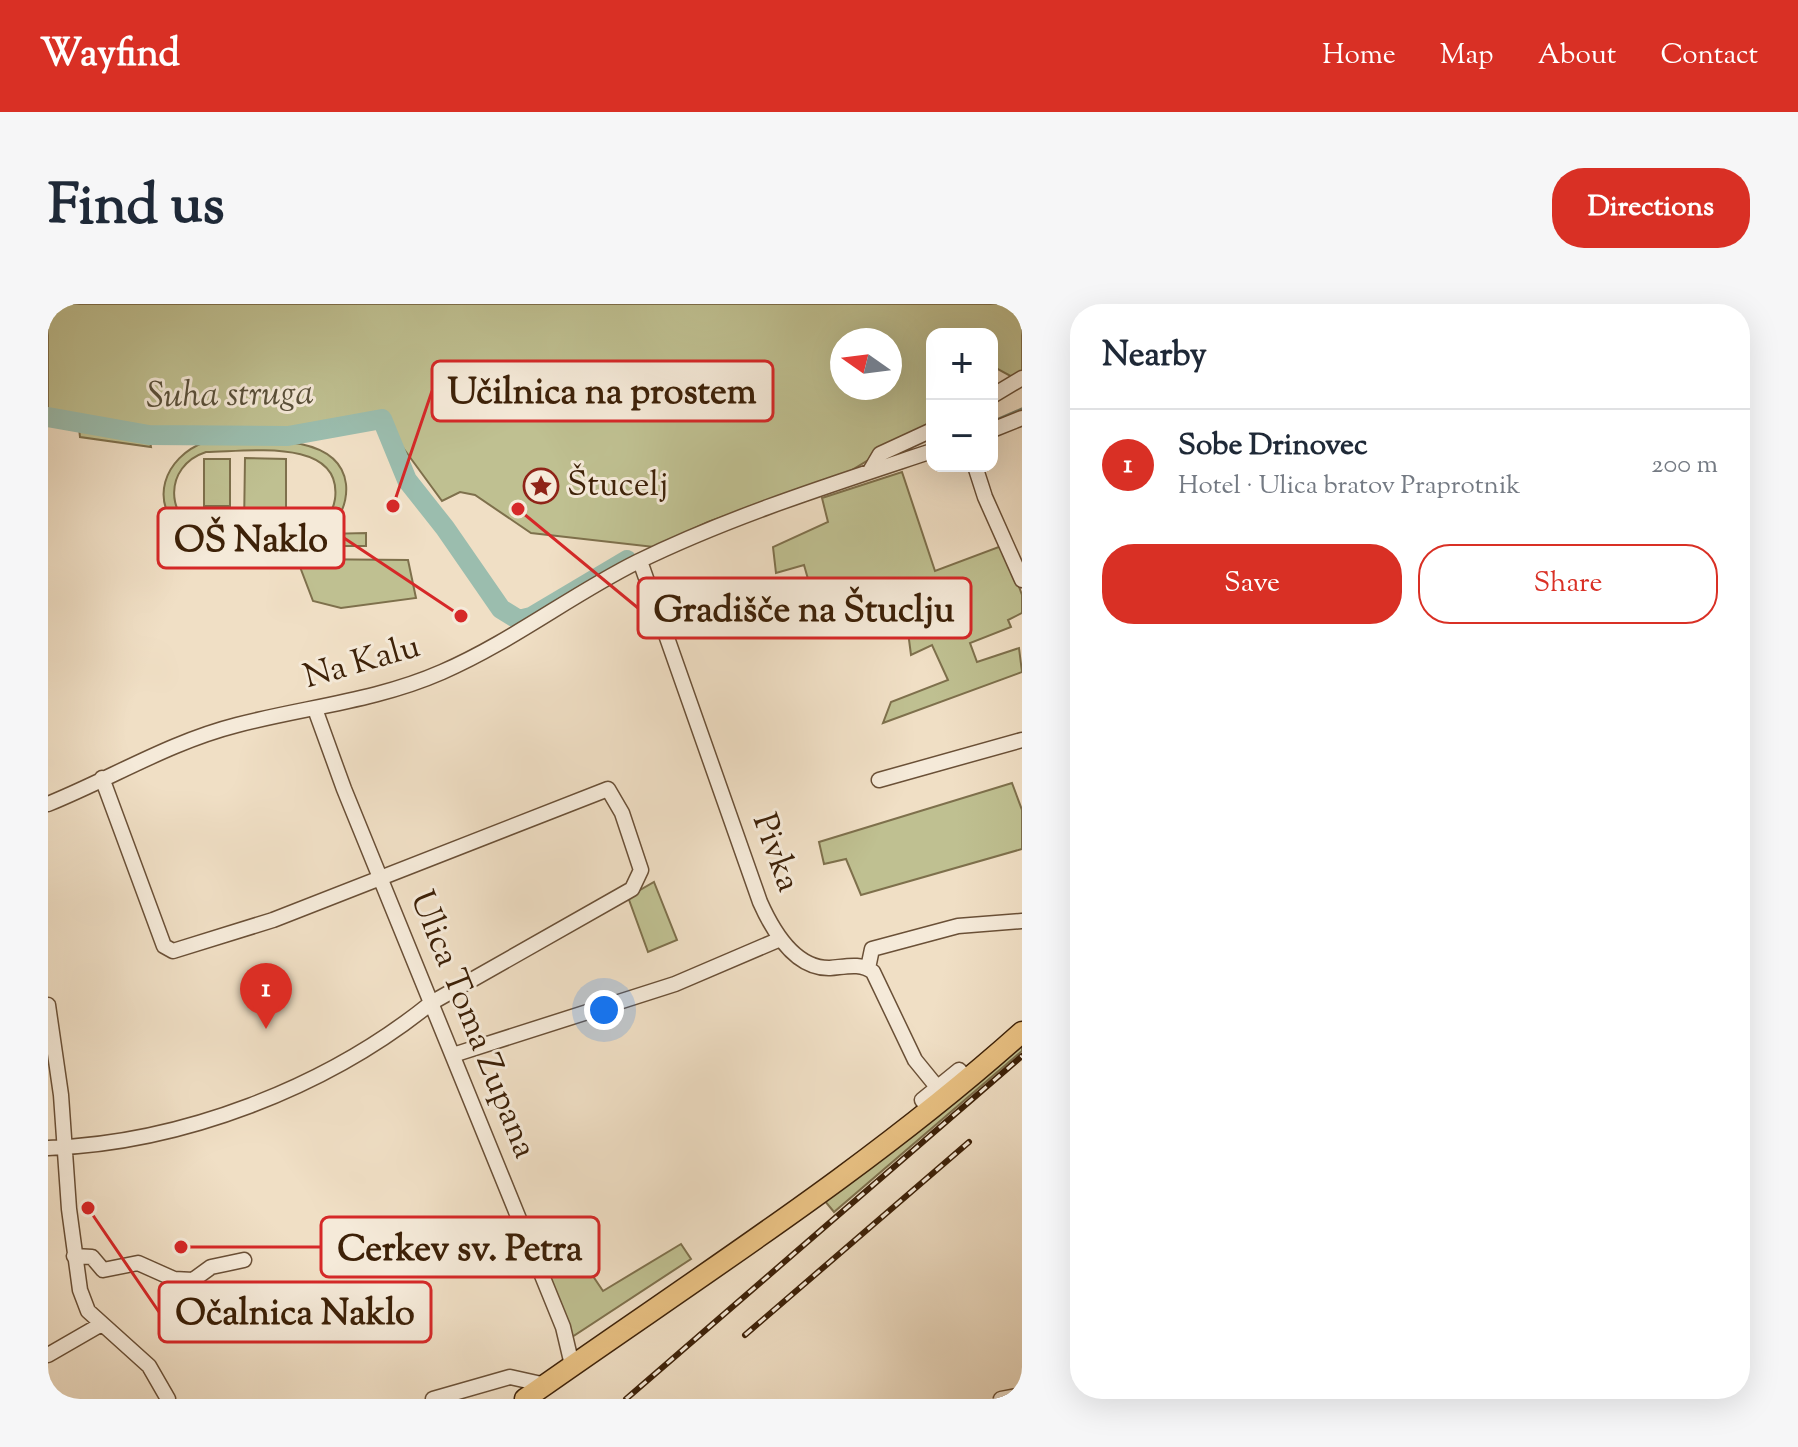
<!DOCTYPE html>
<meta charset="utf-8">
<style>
:root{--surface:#fff;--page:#f6f6f7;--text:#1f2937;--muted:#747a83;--line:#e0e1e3;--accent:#d93025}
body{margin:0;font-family:"Sorts Mill Goudy",serif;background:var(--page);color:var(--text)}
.controls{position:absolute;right:24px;top:24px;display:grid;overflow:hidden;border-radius:16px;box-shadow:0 8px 32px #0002}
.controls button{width:72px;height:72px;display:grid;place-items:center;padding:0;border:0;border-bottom:2px solid var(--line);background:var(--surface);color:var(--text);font:40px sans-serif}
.compass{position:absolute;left:782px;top:24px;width:72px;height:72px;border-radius:50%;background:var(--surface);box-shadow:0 8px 32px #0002;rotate:284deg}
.you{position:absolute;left:556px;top:706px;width:28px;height:28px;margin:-20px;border:6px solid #fff;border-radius:50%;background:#1a73e8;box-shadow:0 0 0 12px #1a73e833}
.badge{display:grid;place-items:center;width:52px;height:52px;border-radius:50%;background:var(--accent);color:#fff;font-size:26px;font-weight:700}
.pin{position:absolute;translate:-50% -66px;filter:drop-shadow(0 2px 4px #0008)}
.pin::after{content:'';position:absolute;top:42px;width:28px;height:24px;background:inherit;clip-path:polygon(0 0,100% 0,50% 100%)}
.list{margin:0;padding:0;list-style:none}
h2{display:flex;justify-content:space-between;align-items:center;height:104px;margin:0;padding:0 32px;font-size:34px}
h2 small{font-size:26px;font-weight:400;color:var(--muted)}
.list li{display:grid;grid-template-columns:52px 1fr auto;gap:24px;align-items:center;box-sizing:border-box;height:112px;padding:0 32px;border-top:2px solid var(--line)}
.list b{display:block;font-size:30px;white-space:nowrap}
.list p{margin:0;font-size:26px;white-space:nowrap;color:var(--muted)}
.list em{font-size:26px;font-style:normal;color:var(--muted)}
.actions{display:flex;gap:16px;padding:24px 32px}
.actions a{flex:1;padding:18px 0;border:2px solid var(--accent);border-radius:32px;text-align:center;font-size:28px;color:var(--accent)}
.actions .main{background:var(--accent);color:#fff}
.map{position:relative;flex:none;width:974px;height:1095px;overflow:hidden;border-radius:32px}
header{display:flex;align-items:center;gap:48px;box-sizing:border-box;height:112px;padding:0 40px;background:var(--accent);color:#fff}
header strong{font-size:38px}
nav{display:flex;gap:44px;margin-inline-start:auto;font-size:28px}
.intro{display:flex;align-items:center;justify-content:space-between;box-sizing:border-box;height:192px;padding:0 48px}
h1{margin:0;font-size:56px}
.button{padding:20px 36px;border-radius:32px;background:var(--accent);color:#fff;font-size:28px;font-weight:700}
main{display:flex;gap:48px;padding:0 48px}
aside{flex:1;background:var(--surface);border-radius:32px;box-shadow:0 8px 32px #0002}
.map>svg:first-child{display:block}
</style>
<header>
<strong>Wayfind</strong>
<nav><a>Home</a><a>Map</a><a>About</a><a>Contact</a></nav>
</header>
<div class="intro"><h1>Find us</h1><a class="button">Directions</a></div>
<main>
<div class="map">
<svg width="974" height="1095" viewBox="0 0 974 1095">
<rect width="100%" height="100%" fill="#f0dfc5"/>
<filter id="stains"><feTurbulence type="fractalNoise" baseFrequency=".0025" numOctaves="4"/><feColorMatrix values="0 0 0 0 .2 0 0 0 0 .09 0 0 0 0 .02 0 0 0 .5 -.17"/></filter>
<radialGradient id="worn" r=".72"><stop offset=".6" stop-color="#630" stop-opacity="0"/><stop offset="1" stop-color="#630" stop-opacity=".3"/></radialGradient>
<!-- green -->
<path fill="#bfc091" stroke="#7e704c" stroke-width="2" fill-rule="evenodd" d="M 0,0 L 974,0 L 974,69 L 968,75 L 944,62 L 944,30 L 884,30 L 884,117 L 799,169 L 660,218 L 606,243 L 483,229 L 427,191 L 412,188 L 394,197 L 334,115 L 240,132 L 101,131 L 103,143 L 32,133 L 31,124 L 55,126 L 56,123 L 0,112 ZM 794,36 L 842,36 L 842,84 L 794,84 Z
M 157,138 C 197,138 291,124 298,180 C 300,200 291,216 278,230 L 318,229 L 318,242 L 124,242 L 124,230 L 136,230 C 99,199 116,153 157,138 ZM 158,148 C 197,148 295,132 287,195 C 285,208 276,223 262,228 C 236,237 187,231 158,231 C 116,216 115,162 158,148 Z
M 197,154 L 238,155 L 238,224 L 196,223 Z
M 156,155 L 182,155 L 182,202 L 156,202 Z
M 854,168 L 887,267 L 956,241 L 974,291 L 974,309 L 960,316 L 963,323 L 922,339 L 929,358 L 971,344 L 974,368 L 835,419 L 843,398 L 900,376 L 884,341 L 863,351 L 857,305 L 794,327 L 741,323 L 732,300 L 760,275 L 756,261 L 728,269 L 725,243 L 780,218 L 774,194 Z
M 249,255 L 360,256 L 368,294 L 293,304 L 265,297 Z
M 964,479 L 974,506 L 974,545 L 813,591 L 798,555 L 776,560 L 771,538 Z
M 606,578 L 629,636 L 600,648 L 580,593 Z
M 974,737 L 974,747 L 786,908 L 776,896 L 890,811 Z
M 633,940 L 643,955 L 524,1033 L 496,968 L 526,944 L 555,987 Z"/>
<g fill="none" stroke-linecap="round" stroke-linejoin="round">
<!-- stream -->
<path stroke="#757f6c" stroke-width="3" d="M 944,118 L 974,105"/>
<!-- river -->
<path stroke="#9bbdae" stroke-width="20" d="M 0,113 L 101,131 L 240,132 L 334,115 L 359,176 L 397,224 L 453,305 L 471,316 L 483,313 L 579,256"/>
<!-- minor casing -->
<g stroke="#6a5037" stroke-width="17">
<path id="minor" d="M 944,92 L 974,74
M 944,126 L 974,114
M 927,162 L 937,193 L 974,276
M 822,167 L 832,150 L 884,126
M 592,257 L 712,598 C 724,625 746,665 782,664 C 796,663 813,658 825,668 L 867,756 L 889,783
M 267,405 L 296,485 L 515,1023 L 524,1061
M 831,476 L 974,436
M 0,500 C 64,474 122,438 189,421 C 258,403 328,397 394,368 C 463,338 523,291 589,258 C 683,212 785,180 884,147
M 820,664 L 824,645 L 910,622 L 974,617
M 0,701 L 13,791 L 21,905 L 32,986 L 40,1007 L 101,1062 L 120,1095
M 405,751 L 627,680 L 730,636
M 883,807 L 874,796 L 911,766 L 920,776
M 0,844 C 134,839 278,784 383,699 L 584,585 L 593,566 L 574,509 L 560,485 L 225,616 L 125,647 L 116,642 L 54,474
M 26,952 L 44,953 L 55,966 L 90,959 L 126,975 L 145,976 L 163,963 L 196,956
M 0,1051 L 52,1021
M 385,1095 L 462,1073 L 498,1081
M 953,1095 L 974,1091"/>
</g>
<!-- primary casing -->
<g stroke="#3d2108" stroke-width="23">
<path id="primary" d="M 477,1095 C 645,976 820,866 974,728"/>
</g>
<!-- minor -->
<use href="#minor" stroke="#f5ead9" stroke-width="14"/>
<!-- primary -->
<use href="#primary" stroke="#e8c082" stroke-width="20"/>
<!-- rail casing -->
<g stroke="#3d2108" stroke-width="6">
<path id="rail" d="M 697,1031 L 921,838
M 578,1095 L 974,752"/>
</g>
<!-- rail -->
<use href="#rail" stroke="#f5ead9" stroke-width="3" stroke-dasharray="9" stroke-linecap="butt"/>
</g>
<!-- icons -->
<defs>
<g id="sight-ring" transform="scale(1.8)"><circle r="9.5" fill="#f5ead9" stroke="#8f2418" stroke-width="1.5"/><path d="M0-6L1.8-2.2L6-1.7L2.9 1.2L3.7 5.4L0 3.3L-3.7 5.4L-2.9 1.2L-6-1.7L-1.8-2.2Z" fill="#8f2418"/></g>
</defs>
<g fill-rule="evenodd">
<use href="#sight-ring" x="493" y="182"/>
</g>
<g text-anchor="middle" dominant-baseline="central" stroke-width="6" stroke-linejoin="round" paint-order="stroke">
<!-- poi labels -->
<g font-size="34" fill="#3d2108" stroke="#f5ead9" text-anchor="start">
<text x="519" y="182">Štucelj</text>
</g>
<!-- street labels -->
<g font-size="34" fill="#3d2108" stroke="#f5ead9">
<text transform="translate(314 359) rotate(-16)">Na Kalu</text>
<text transform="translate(727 549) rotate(70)">Pivka</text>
<text transform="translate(424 721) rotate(68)">Ulica Toma Zupana</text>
</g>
<!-- water labels -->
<g font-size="36" font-style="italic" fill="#59503a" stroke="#f5ead9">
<text transform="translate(182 92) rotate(-1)">Suha struga</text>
</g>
</g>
<!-- callouts -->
<path fill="none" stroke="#d62828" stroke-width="3" d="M345 202L384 87M413 312L296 234M470 205L590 304M133 943L273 943M40 904L111 1008"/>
<g fill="#d62828" stroke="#f5ead9" stroke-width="3">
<circle cx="345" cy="202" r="8"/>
<circle cx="413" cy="312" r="8"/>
<circle cx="470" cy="205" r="8"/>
<circle cx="133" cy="943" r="8"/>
<circle cx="40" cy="904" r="8"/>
</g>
<g fill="#f5ead9" stroke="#d62828" stroke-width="3">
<rect x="384" y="57" width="341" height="60" rx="8"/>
<rect x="110" y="204" width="186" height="60" rx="8"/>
<rect x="590" y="274" width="333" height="60" rx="8"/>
<rect x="273" y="913" width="278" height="60" rx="8"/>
<rect x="111" y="978" width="272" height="60" rx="8"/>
</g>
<g font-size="36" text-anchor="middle" font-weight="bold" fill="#3d2108">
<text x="554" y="99">Učilnica na prostem</text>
<text x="203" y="247">OŠ Naklo</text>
<text x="756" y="317">Gradišče na Štuclju</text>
<text x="412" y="956">Cerkev sv. Petra</text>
<text x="247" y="1020">Očalnica Naklo</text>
</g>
<rect width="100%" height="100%" filter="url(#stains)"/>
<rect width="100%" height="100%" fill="url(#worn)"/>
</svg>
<div class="controls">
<button>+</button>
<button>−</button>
</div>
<svg class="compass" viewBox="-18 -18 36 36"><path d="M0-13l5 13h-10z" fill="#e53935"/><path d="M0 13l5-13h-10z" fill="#747a83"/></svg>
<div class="you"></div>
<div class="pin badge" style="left:218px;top:725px">1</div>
</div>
<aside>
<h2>Nearby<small></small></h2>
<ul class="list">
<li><span class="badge">1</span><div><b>Sobe Drinovec</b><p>Hotel · Ulica bratov Praprotnik</p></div><em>200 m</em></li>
</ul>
<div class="actions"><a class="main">Save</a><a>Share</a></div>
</aside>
</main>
